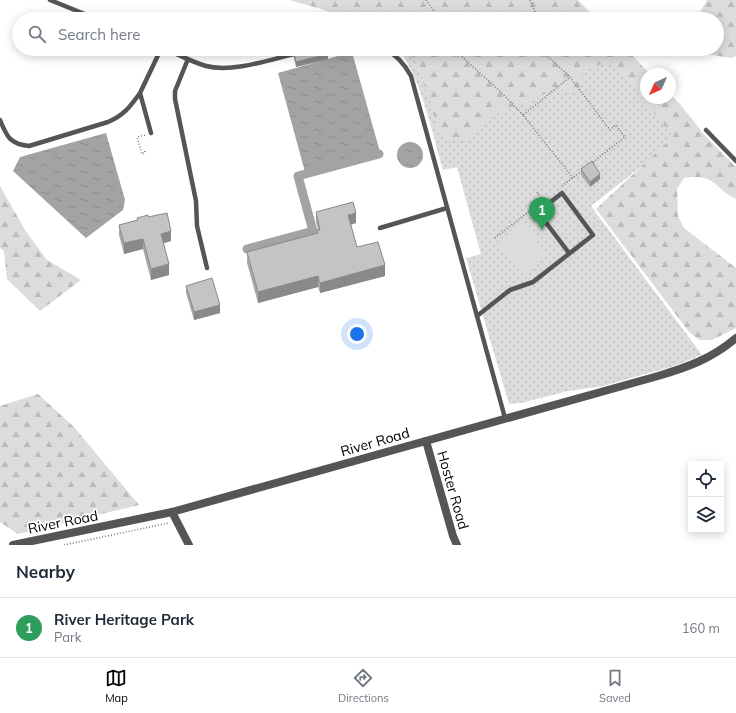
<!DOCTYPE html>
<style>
:root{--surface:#fff;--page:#f6f6f7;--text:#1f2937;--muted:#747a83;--line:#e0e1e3;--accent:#000}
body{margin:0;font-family:Mulish,sans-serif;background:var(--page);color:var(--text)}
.controls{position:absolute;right:12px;bottom:12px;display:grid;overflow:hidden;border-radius:4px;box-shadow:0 2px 10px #0003}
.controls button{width:36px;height:36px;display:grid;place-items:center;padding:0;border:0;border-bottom:1px solid var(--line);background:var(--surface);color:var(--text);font:20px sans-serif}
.compass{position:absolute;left:640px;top:68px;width:36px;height:36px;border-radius:50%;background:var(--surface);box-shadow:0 2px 10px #0003;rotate:225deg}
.you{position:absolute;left:357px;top:334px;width:14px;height:14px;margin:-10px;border:3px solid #fff;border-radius:50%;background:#1a73e8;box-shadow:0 0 0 6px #1a73e833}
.badge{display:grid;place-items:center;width:26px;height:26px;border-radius:50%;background:var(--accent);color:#fff;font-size:13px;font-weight:700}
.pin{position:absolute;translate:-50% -33px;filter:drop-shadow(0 1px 2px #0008)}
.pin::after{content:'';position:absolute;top:21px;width:14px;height:12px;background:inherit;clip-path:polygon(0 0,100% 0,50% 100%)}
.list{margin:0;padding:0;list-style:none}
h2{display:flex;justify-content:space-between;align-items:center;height:52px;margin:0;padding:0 16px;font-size:17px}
h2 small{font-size:13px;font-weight:400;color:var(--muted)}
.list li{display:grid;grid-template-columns:26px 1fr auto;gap:12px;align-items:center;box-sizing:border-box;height:60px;padding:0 16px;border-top:1px solid var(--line)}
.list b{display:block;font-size:15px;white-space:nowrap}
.list p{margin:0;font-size:13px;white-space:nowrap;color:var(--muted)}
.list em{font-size:13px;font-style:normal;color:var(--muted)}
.icon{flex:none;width:22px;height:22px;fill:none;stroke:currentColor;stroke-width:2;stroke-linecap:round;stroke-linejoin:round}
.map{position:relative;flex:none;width:736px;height:545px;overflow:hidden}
.search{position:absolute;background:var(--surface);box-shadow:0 2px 10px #0003;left:12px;right:12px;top:12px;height:44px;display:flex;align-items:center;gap:10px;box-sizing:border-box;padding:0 14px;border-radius:22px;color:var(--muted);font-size:15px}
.sheet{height:112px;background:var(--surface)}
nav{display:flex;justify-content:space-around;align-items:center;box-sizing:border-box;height:56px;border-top:1px solid var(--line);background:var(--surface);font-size:11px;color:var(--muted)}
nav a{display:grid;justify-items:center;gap:2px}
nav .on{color:var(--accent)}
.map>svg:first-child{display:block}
</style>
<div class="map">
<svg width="736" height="545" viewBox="0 0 736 545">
<defs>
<pattern id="grass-dots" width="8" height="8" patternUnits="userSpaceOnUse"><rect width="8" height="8" fill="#dcdcdc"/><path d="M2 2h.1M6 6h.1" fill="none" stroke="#bbb" stroke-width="1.8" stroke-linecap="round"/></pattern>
<pattern id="forest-firs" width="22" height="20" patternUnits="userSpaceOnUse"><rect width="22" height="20" fill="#dcdcdc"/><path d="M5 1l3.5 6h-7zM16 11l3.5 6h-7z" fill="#bbb"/></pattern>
<pattern id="water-ripples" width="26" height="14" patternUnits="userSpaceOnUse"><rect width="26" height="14" fill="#a3a3a3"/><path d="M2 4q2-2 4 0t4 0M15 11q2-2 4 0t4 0" fill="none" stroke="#8b8b8b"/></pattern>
</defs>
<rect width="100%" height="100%" fill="#fff"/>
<!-- grass -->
<path fill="url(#grass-dots)" d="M 399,49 L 610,49 L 646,98 L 678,138 L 591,206 L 702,355 L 674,366 L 603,386 L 568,391 L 521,403 L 509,404 L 466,258 L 481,254 L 457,167 L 443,170 C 431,129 423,85 399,49 Z"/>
<!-- forest -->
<path fill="url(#forest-firs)" d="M 289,0 L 578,0 L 596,19 L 345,19 L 321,9 Z
M 707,0 L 736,0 L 736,56 L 731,58 L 712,55 L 691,55 L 685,52 L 684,49 L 717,49 L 717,19 L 696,19 Z
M 406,49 L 626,49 L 650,74 L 646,74 L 646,98 L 670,98 L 670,94 L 680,104 L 706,137 L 736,167 L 736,199 C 712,187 716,173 684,178 L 677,189 L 678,216 L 684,228 L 736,268 L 736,328 L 712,340 L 699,340 L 689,332 L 596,209 L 673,137 L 613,61 L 582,70 L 582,84 L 576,92 L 553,89 L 529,103 L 505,108 L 467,139 L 446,139 L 436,125 L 432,105 L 415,61 Z
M 0,186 L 25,230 L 47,260 L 81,280 L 40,311 L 7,279 L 4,251 L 0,248 Z
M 38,394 L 74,427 L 139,505 L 18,534 L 0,522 L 0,406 Z"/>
<!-- pitch -->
<path fill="#dcdcdc" d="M 523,223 L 547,254 L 521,274 L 497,243 Z"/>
<!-- water -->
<path fill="url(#water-ripples)" d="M 352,52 L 380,152 L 305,172 L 278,73 Z
M 106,133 L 125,200 L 123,210 L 86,238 L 13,171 L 20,157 Z
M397 155a13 13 0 1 1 26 0a13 13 0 1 1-26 0Z"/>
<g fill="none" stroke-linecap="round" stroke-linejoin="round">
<!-- canal -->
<path stroke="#a3a3a3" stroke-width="9" d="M 247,249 L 313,231 L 298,176 L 379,154"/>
<!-- path -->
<path stroke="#777" stroke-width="1.5" stroke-dasharray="1 2" stroke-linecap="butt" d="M 426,0 L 440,19
M 530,0 L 538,19
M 457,49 L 460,55 L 501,92 L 523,115
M 537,49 L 547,55
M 544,49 L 547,56 L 570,77
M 459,52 L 470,49
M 145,151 L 145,153 L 142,154 L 137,137 L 146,135
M 573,178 L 523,115 L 570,77 L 610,130 L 616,125 L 625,137 L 592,163
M 562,186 L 583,170
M 537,192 L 542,199
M 495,238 L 532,209
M 64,545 L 169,523"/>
<!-- service -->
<path stroke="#555" stroke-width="4.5" d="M 50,0 L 97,19
M 166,49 C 179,55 192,62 206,66 C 232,73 272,59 298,53
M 385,49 C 397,55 405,65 411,76 L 505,418
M 188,59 L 175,91 L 175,99 L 196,201 L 197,226 L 207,268
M 0,120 C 7,137 10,144 29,146 L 108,122 C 124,115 130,107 140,93
M 706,130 L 736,161
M 151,133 L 140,93 L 161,49
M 380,228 L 447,208
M 477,316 L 510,290 L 533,282 L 593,235 L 562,193 L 538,212 L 569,253"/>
<!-- minor -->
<path stroke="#555" stroke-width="8" d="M 426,441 L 453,536 L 457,545
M 172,512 L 189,545"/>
<!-- tertiary -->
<path stroke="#555" stroke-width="8" d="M 13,545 L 172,512 L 658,376 C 688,367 711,359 736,338"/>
</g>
<!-- wall -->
<path fill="#a9a9a9" d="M 294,53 L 328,59 L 296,67 L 294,59 Z
M 581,169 L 600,179 L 590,187 L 581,175 Z
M 316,212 L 356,223 L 351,225 L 357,247 L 385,276 L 320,293 L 318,287 L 258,303 L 247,263 L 247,252 L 317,233 L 318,230 L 316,222 Z
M 148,217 L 171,241 L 164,243 L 169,275 L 151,280 L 143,249 L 124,254 L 119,235 L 119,225 L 137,220 L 137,218 Z
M 186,286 L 220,313 L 194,320 L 186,293 Z"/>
<!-- shaded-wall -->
<path fill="#898989" d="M 328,54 L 328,59 L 296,67 L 296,62 Z
M 600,174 L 600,179 L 590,187 L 590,182 Z
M 356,213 L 356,223 L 348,225 L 348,215 Z
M 171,231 L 171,241 L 161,244 L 161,234 Z
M 143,239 L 143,249 L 124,254 L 124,243 Z
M 169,264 L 169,275 L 151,280 L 151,269 Z
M 385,265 L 385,276 L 320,293 L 320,283 Z
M 318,276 L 318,287 L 258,303 L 258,292 Z
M 220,305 L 220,313 L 194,320 L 194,312 Z"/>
<!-- building -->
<path fill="#c4c4c4" stroke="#898989" d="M 310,49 L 327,49 L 328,54 L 296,62 L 294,53 Z
M 592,161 L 600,174 L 590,182 L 581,169 Z
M 353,202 L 356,213 L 348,215 L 357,247 L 378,242 L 385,265 L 320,283 L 318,276 L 258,292 L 247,252 L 318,233 L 317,230 L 320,230 L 316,212 Z
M 167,213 L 171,231 L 161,234 L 169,264 L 151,269 L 143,239 L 124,243 L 119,225 L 138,220 L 137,218 L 148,215 L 148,217 Z
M 212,278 L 220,305 L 194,312 L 186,286 Z"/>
<g text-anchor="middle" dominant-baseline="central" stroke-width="3.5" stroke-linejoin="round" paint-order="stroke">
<!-- street labels -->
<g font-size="14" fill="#000" stroke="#fff">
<text transform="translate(375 442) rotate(-16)">River Road</text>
<text transform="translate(453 490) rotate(74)">Hoster Road</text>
<text transform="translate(63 522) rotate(-11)">River Road</text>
</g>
</g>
</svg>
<div class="controls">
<button><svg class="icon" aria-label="locate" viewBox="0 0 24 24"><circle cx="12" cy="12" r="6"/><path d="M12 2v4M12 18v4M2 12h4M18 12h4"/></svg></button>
<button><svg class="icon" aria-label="layers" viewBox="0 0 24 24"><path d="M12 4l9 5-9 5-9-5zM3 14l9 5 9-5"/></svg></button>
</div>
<svg class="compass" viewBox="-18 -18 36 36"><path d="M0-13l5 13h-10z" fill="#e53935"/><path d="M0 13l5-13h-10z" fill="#747a83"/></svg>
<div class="you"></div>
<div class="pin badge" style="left:542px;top:230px;background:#2e9e5b">1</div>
<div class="search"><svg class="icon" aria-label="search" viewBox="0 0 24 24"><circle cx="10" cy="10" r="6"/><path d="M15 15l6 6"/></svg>Search here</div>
</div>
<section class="sheet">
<h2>Nearby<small></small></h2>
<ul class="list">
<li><span class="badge" style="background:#2e9e5b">1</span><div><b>River Heritage Park</b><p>Park</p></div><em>160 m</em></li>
</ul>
</section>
<nav>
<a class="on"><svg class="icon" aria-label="map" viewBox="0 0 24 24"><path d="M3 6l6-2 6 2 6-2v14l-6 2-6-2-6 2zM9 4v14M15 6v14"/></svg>Map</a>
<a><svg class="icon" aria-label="directions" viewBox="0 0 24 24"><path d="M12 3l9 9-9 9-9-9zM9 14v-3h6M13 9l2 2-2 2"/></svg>Directions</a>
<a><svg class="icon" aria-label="saved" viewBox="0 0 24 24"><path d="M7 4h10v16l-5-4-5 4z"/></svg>Saved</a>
</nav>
